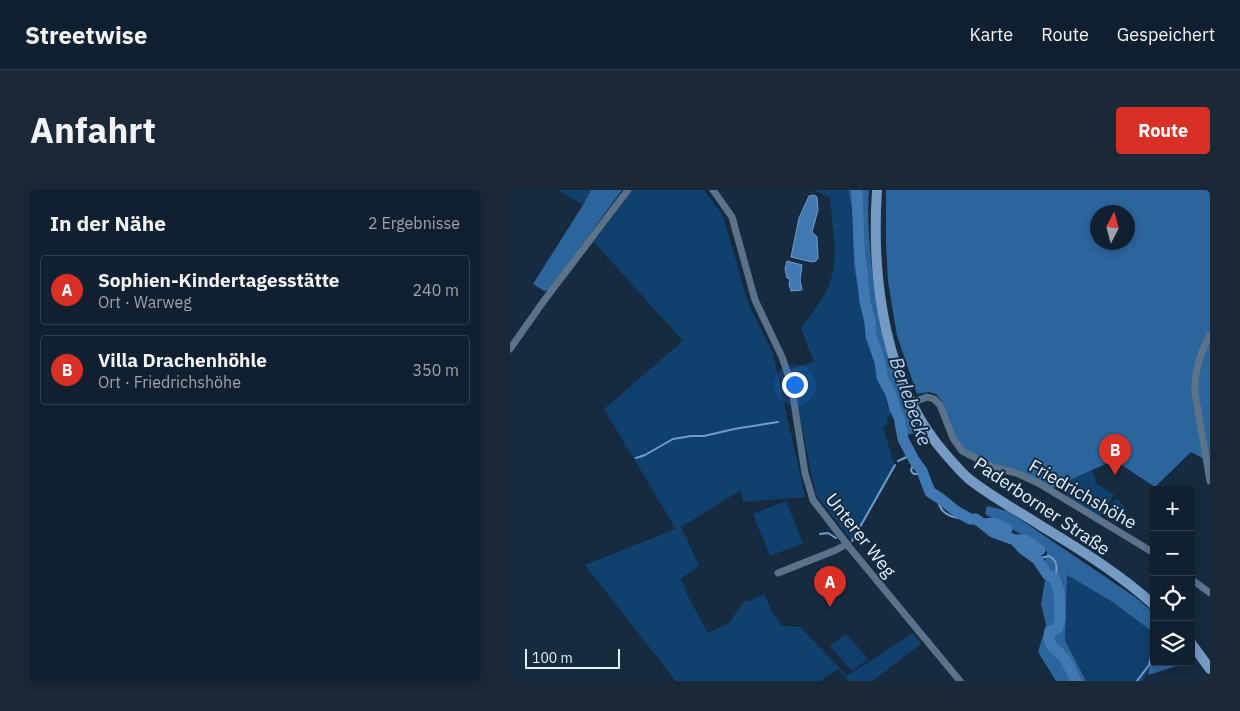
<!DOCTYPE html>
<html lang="de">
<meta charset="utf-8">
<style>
:root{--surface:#112030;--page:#1a2838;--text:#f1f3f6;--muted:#9ca3ab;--line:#303e4c;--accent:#d93025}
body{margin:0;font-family:"IBM Plex Sans",sans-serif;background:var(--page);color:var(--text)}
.controls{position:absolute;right:15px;bottom:15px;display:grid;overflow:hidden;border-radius:5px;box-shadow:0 2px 8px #0003}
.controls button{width:45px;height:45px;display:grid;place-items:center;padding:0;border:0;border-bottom:1px solid var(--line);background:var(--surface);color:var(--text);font:25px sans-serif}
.compass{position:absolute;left:580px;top:15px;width:45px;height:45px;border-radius:50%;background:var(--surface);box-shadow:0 2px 8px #0003;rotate:6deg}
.scale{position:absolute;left:15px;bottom:12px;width:95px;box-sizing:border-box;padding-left:5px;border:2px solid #e4f1ff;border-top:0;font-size:14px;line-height:18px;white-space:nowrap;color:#e4f1ff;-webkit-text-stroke:4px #172b40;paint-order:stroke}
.you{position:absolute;left:284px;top:194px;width:18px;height:18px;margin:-12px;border:4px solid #fff;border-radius:50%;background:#1a73e8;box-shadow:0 0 0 8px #1a73e833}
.badge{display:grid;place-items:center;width:32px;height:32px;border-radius:50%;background:var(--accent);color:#fff;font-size:16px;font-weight:700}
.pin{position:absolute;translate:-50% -41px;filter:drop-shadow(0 1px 2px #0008)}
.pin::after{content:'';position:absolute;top:26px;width:18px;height:15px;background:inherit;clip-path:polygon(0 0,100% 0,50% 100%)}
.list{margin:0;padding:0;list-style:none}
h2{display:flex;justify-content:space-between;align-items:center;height:65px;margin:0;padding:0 20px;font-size:21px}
h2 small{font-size:16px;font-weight:400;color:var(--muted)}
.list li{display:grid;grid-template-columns:32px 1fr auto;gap:15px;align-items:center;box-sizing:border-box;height:70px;margin:0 10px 10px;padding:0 10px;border:1px solid var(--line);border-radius:5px}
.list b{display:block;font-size:19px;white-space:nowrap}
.list p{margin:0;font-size:16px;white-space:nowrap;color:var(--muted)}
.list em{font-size:16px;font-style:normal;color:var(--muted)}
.icon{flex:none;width:28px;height:28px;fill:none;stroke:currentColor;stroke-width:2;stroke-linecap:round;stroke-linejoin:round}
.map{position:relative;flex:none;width:700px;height:491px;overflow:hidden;border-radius:5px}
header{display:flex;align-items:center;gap:30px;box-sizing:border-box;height:70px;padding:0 25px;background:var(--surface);border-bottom:1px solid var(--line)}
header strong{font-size:24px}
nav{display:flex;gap:28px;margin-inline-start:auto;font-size:18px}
.intro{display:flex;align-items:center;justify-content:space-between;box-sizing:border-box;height:120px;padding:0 30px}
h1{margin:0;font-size:35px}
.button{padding:12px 22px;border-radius:5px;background:var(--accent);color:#fff;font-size:18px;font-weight:700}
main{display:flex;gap:30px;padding:0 30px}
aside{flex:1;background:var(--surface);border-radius:5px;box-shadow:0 2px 8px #0003}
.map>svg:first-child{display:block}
</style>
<header>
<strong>Streetwise</strong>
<nav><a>Karte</a><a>Route</a><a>Gespeichert</a></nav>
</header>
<div class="intro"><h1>Anfahrt</h1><a class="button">Route</a></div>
<main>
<aside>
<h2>In der Nähe<small>2 Ergebnisse</small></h2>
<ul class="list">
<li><span class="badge">A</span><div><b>Sophien-Kindertagesstätte</b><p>Ort · Warweg</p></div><em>240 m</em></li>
<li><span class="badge">B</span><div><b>Villa Drachenhöhle</b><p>Ort · Friedrichshöhe</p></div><em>350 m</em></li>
</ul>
</aside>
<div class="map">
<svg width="700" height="491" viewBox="0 0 700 491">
<rect width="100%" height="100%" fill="#172b40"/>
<!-- green -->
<path fill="#10406d" d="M 48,0 L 81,0 L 73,15 Z
M 122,0 L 194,0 L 213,26 L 238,113 L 263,164 L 295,307 L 233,312 L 231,300 L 171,337 L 189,376 L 170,389 L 177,400 L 175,401 L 198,443 L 219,433 L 236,409 L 238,412 L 254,404 L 262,421 L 272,436 L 290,437 L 337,486 L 403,443 L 411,454 L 362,491 L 339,491 L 328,479 L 310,491 L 166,491 L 75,375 L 166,339 L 94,219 L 173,151 L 84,52 Z
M 304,0 L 339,0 C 345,36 345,74 350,110 C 357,149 368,187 381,224 L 377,229 L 377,235 L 373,237 L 385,277 L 343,352 L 306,305 L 280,179 L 304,172 L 291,138 C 302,124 314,109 320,92 C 329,69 322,33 320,8 Z
M 582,280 L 587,294 L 604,305 L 590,327 L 555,307 L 557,302 L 557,292 Z
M 607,309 L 617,320 L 611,325 L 601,314 Z
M 276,311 L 293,353 L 260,366 L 243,324 Z
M 557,385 L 601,411 L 644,443 L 644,472 C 638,476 637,485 633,491 L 576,491 L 555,450 Z
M 336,444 L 358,469 L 342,481 L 320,456 Z"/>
<!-- forest -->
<path fill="#2c649c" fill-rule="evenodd" d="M 81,0 L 112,0 L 39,100 L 34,101 L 23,94 L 73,15 Z
M 339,0 L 359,0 C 357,23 359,46 361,69 C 367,132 380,187 412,242 L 390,246 L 370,191 L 355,136 L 344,76 L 343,27 Z
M 376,0 L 700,0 L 700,270 L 698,271 L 681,262 L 645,297 L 604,270 L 543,298 L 452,261 L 442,252 L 431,210 L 426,204 L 419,202 L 407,204 L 387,146 L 378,91 L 376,54 ZM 588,22 L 618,22 L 618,52 L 588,52 Z
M 477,316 L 498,321 L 625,407 L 644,423 L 644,443 L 601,411 L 557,385 L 555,450 L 576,491 L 546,491 L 528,462 L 536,435 L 531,414 L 537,378 L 535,372 L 537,362 L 530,355 L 475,324 Z
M 644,472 L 676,472 L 676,473 L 638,485 L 640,474 Z"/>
<!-- water -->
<path fill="#4078b2" stroke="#719cc9" d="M 304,5 L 307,7 L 308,20 L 302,42 L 307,47 L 308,68 L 306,71 L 302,72 L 281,67 L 289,28 L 299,6 Z
M 277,71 L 292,75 L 290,90 L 292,100 L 281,101 L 279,94 L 280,89 L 277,88 L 275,79 Z"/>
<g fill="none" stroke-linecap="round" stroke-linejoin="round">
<!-- stream -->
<path stroke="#719cc9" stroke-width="2" d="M 126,268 L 135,265 L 163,249 L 181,246 L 194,246 L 224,239 L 268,232
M 404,270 L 401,281 L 404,284 L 413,284
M 388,271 L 401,265
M 428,307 C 428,325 445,329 460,329
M 310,344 L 318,343 L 326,348
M 342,351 L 385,275
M 527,369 L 539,366 C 549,371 547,380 545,389
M 627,491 L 639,475 L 642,463"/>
<!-- river -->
<path stroke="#4078b2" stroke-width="11" d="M 347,0 L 349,55 L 355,112 L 360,132 L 361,146 L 370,172 L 372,187 L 381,204 L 385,219 L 389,227 L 393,249 L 404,270 L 412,281 L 420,302 L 431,309 L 446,321 L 460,329 L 466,329 L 483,342 L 505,350 L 513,359 L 527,369 L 537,384 L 545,389 L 549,402 L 550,430 L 547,439 L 540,441 C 537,458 545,457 554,468 C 559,474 562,484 566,491
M 473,334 L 484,333 L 497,339
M 505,350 L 515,350 L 530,360"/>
<!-- street -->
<path stroke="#5b728b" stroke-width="7" d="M 203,0 L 222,27 L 245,110 L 272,167 L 281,193 L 295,283 L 303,310 L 340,358 L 450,491
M 700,145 C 690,163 684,182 685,203 L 700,291
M 0,159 L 33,112 L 118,0
M 401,213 L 417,207 L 424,209 L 430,215 L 443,248 L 452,261 L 483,277 L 509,284 L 530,294 L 644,363
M 268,383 L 326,360 L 337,354
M 681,389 L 700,403"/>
<!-- secondary -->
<path stroke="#759ac3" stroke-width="10" d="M 367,0 C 361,92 375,197 438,267 C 445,275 452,283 459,289 C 482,307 508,321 533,337 C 571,360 611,385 644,415
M 681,453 L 700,479"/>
</g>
<g text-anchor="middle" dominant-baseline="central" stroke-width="4" stroke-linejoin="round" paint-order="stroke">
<!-- street labels -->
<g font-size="18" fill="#e4f1ff" stroke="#172b40">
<text transform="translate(573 304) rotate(30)">Friedrichshöhe</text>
<text transform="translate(532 316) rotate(34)">Paderborner Straße</text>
<text transform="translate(351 345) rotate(52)">Unterer Weg</text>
</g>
<!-- water labels -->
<g font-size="19" font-style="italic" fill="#b6d3f3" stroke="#172b40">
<text transform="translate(401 211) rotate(71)">Berlebecke</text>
</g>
</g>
</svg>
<div class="controls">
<button>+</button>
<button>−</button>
<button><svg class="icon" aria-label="locate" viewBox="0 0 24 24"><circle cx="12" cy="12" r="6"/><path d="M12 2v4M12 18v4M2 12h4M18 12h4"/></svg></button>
<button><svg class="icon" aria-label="layers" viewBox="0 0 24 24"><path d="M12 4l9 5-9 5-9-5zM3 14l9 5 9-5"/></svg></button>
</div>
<svg class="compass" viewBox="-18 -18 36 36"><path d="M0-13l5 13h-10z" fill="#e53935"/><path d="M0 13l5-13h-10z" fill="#9ca3ab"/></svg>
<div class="scale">100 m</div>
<div class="you"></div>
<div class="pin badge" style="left:320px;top:417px">A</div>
<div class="pin badge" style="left:605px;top:285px">B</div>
</div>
</main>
